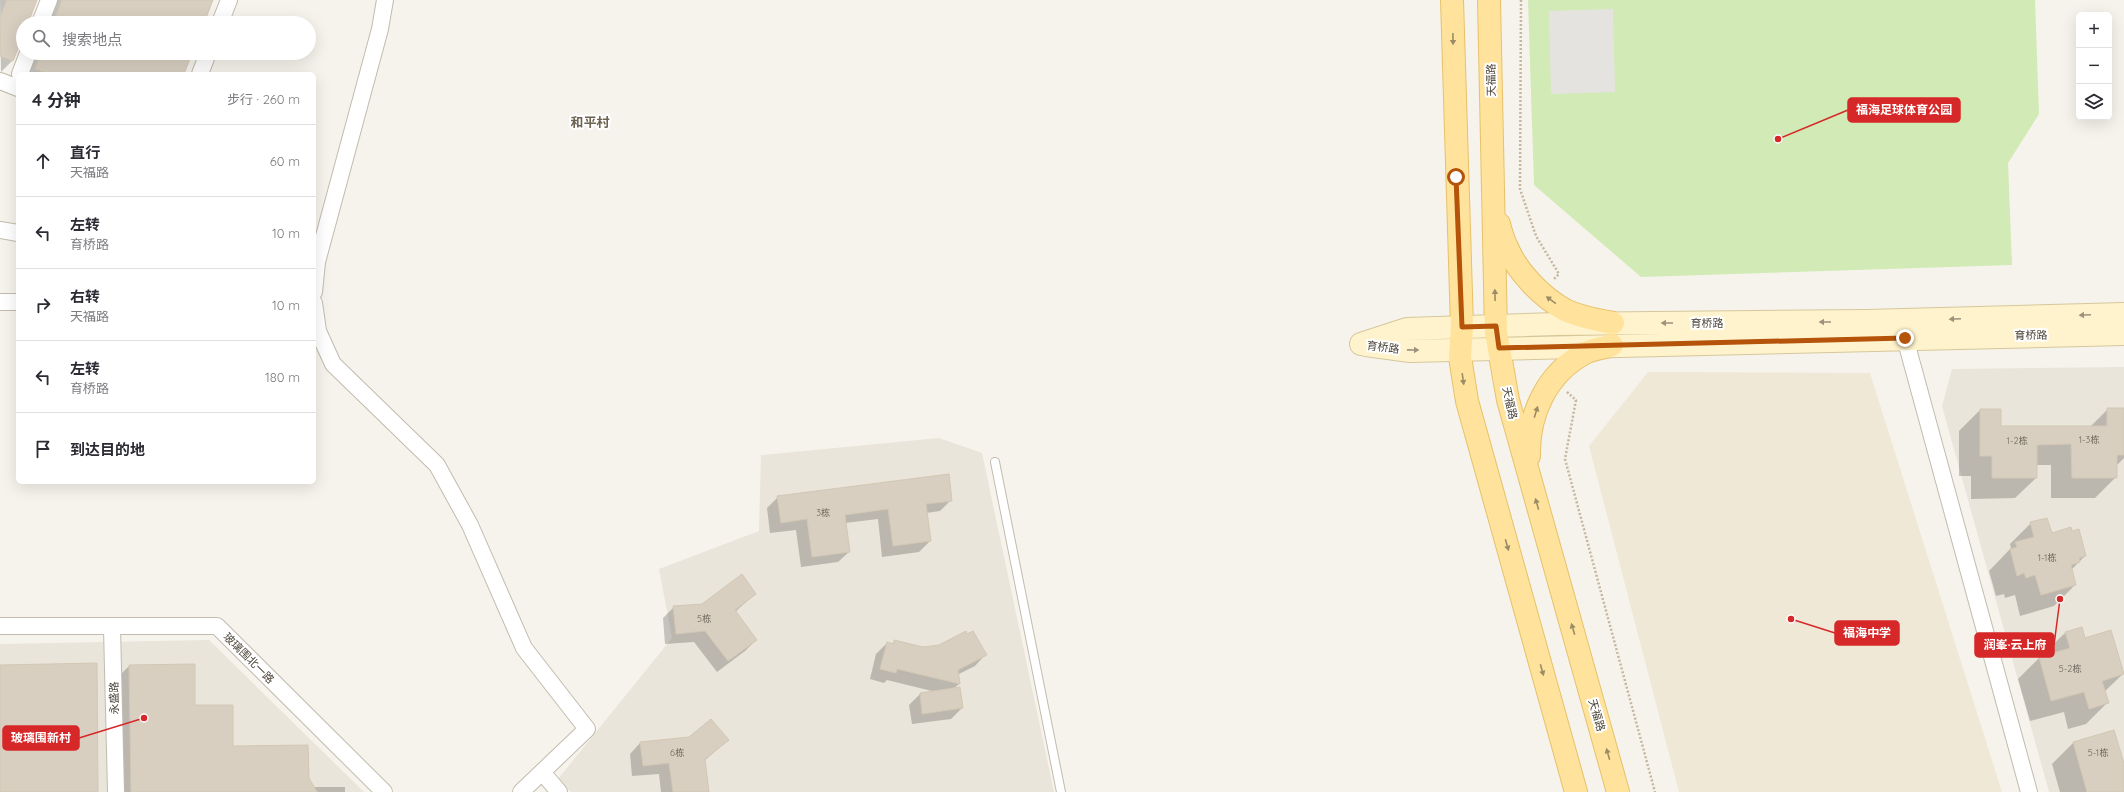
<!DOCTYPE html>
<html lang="zh">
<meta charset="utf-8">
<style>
:root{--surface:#fff;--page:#f7f7f7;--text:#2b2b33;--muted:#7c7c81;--line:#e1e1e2}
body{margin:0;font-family:Quicksand,"Noto Sans SC",sans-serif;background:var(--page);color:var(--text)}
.controls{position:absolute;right:12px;top:12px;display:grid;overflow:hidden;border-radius:6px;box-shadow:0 4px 16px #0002}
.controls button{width:36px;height:36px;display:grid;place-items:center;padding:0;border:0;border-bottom:1px solid var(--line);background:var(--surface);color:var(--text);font:20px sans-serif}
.stop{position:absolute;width:12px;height:12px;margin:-9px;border:3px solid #b45309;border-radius:50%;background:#fff}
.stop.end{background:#b45309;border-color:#fff;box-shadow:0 1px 4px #0008}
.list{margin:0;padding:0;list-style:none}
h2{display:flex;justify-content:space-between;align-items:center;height:52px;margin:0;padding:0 16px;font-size:17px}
h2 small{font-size:13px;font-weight:400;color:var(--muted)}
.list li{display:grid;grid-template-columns:26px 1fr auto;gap:12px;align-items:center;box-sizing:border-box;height:72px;padding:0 16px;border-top:1px solid var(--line)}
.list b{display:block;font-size:15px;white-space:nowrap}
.list p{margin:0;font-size:13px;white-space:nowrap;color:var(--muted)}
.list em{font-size:13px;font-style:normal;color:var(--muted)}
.icon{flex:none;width:22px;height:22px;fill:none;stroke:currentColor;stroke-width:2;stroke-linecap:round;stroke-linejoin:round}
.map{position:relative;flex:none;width:2124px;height:792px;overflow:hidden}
.search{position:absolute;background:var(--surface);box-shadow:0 4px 16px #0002;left:16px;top:16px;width:300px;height:44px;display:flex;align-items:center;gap:10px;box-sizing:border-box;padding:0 14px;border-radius:22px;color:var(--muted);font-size:15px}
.panel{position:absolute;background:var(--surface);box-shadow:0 4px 16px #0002;left:16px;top:72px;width:300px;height:412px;border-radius:6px}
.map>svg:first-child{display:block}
</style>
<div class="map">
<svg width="2124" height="792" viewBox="0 0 2124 792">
<rect width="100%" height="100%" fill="#f6f3ec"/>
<!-- residential -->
<path fill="#eae5da" d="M 2124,367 L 2124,792 L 2049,792 L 1942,406 L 1952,369 Z
M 939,438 L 982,453 L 1054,792 L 571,792 L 558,779 L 672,638 L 659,569 L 759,531 L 761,455 Z
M 209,640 L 364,792 L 0,792 L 0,644 Z"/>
<!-- education -->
<path fill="#efe8d6" d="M 1648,372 L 1870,373 L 2002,792 L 1679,792 L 1589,446 Z"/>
<!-- green -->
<path fill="#d2eab5" d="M 1528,0 L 2035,0 L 2039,114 L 2008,163 L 2012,265 L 1641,277 L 1534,185 Z"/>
<!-- parking -->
<path fill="#e5e3e0" d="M 1613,9 L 1615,92 L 1551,94 L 1549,11 Z"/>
<!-- shadow -->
<path fill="#0003" d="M 0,0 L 36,0 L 27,23 L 23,23 L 23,33 L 12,61 L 1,72 Z
M 56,0 L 212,0 L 203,23 L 47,23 Z
M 35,53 L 191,53 L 183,74 L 27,74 Z
M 2108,409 L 2124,409 L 2124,458 L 2116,466 L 2116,477 L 2095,498 L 2051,498 L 2051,465 L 2036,465 L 2036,478 L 2015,498 L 1971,499 L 1971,476 L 1959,476 L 1959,431 L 1980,410 L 2000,427 L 2090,427 Z
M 778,497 L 951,500 L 940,511 L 926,513 L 930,541 L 919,552 L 882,557 L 878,519 L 845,523 L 849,552 L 838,562 L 801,567 L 796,530 L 770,533 L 767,508 Z
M 2031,523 L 2051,534 L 2085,556 L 2071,570 L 2075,585 L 2054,606 L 2020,616 L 2015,595 L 2005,598 L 2004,594 L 1996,596 L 1989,571 L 2011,548 L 2010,544 Z
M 755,594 L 735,612 L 756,640 L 745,651 L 717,672 L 694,642 L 665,644 L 663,618 L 674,607 L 703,605 Z
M 2065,633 L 2084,639 L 2123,674 L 2104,692 L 2107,703 L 2086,724 L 2068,729 L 2064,712 L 2030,721 L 2018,679 L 2039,658 L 2045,656 L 2044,653 Z
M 895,641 L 923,648 L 985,655 L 975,666 L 957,675 L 959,684 L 953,689 L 962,708 L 951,719 L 912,724 L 909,705 L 920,694 L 936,692 L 887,680 L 884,683 L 870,679 L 876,654 L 887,643 L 892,644 Z
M 129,666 L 194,706 L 232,747 L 313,787 L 345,787 L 345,792 L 120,792 L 118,677 Z
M 2114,731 L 2124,767 L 2124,792 L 2060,792 L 2052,764 L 2073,743 Z
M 728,740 L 704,761 L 708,792 L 661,792 L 659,774 L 632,776 L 630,754 L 640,743 Z"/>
<!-- building -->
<path fill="#d8cfc1" stroke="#d3c7b4" d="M 7,0 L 37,0 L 28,23 L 23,23 L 23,36 L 13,61 L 0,56 L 0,17 Z
M 62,0 L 213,0 L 204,23 L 53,23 Z
M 41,53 L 184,53 L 191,56 L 184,74 L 48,74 L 35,69 Z
M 2107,408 L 2124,408 L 2124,455 L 2117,455 L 2117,478 L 2072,478 L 2071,444 L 2037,445 L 2037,478 L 1992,478 L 1992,456 L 1980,456 L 1980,409 L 2001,409 L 2001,426 L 2107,426 Z
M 949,474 L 952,501 L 926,504 L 931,541 L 893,546 L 888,509 L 845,515 L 850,552 L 812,557 L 807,519 L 781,523 L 777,496 Z
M 2047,518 L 2052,533 L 2071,527 L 2072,531 L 2079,529 L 2086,556 L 2079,558 L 2080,562 L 2071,565 L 2076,585 L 2041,595 L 2035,575 L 2026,578 L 2024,573 L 2017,576 L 2010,549 L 2017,547 L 2015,542 L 2034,537 L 2030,522 Z
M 742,574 L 756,594 L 735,610 L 757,640 L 728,661 L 705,631 L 676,634 L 673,606 L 702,604 Z
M 2082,627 L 2085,638 L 2111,630 L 2124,674 L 2102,681 L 2109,703 L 2089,709 L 2084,692 L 2051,701 L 2039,657 L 2070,648 L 2065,632 Z
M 966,631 L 967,634 L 973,631 L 987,655 L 958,670 L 960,684 L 897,669 L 896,673 L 880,669 L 887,642 L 894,644 L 894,640 L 923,647 L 939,645 Z
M 97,663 L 98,792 L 0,792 L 0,665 Z
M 195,664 L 195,705 L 233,705 L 233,746 L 308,745 L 309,778 L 317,792 L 131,792 L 129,665 Z
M 960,687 L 963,708 L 922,714 L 920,693 Z
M 711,719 L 729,740 L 705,759 L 709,792 L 673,792 L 669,763 L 643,766 L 640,742 L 689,737 Z
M 2114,730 L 2124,763 L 2124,792 L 2087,792 L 2073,742 Z"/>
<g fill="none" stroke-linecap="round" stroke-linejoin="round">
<!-- lane casing -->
<g stroke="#c2bbae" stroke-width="10">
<path id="lane" d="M 995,462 L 1061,792"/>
</g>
<!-- street casing -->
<g stroke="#c2bbae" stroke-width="18">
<path id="street" d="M 40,23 L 49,0
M 220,23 L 229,0
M 20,74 L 28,53
M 200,74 L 208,53
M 0,81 L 18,88
M 0,230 L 18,233
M 314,292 L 317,262 L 380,29 L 385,0
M 0,302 L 18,302
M 314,303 L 318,331 L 333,364 L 437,465 L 470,525 L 524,648 L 587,729 L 521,792
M 1905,338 L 2029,792
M 0,626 L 217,626 L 384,792
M 112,628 L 116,792
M 542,772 L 559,792"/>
</g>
<!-- secondary casing -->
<g stroke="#d6c79b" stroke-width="24">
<path id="secondary" d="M 1361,344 L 1407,329 L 1556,324 L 1866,321 L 2124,314
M 1366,345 L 1410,351 L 2124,334"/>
</g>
<!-- primary casing -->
<g stroke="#e6c16a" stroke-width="24">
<path id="primary" d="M 1452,0 L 1462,327 L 1460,357 L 1467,401 L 1576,792
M 1489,0 L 1496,332 L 1508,400 L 1618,792
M 1499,224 C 1501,232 1503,240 1507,247 C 1517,272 1542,297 1565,310 C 1580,317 1597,320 1613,323
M 1529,456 C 1528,414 1547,373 1585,353 C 1593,349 1604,348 1612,345"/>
</g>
<!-- path -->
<path stroke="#c4b79f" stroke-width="2.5" stroke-dasharray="2 2" stroke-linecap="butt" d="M 1521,0 L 1520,189 L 1536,236 L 1559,274 L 1553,280
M 1567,392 L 1576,400 L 1565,459 L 1655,792"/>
<!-- lane -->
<use href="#lane" stroke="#fff" stroke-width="8"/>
<!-- street -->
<use href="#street" stroke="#fff" stroke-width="16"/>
<!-- secondary -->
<use href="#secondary" stroke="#fff3cd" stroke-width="22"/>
<!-- primary -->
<use href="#primary" stroke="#ffe39c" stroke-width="22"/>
</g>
<!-- one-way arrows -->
<defs><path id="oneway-solid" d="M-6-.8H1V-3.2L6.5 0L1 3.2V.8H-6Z"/></defs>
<g fill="#9c8c66">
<use href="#oneway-solid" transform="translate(1453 39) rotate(89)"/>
<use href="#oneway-solid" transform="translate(1495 295) rotate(-91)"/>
<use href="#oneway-solid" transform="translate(1551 300) rotate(-144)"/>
<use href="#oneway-solid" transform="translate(1463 379) rotate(82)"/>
<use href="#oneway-solid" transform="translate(1536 412) rotate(-73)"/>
<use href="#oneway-solid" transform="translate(1537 504) rotate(-106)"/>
<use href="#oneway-solid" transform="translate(1507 545) rotate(74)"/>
<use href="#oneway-solid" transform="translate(1573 629) rotate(-106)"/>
<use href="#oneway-solid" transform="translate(1542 670) rotate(74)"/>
<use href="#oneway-solid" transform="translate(1608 754) rotate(-106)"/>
</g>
<g fill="#9c937c">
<use href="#oneway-solid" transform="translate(2085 315) rotate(178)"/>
<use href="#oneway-solid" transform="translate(1955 319) rotate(178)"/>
<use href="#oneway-solid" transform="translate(1825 322) rotate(180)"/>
<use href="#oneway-solid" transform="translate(1667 323) rotate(180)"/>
<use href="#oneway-solid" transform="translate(1413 350) rotate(1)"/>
</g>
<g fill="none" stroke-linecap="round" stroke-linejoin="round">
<!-- route -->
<path stroke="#b45309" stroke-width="5" d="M 1456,177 L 1462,327 L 1496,326 L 1499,348 L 1905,338"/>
</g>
<g text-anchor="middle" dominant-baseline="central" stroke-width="4" stroke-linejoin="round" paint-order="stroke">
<!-- number labels -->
<g font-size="9" fill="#6e675b">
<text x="2089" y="439">1-3栋</text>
<text x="2017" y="440">1-2栋</text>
<text x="823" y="512">3栋</text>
<text x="2047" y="557">1-1栋</text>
<text x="704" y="618">5栋</text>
<text x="2070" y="668">5-2栋</text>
<text x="677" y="752">6栋</text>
<text x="2098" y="752">5-1栋</text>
</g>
<!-- street labels -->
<g font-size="11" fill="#4b4439" stroke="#fff">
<text transform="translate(1491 80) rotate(-91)">天福路</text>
<text x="1707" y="323">育桥路</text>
<text transform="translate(2031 335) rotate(-1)">育桥路</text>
<text transform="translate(1383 347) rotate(7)">育桥路</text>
<text transform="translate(1510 403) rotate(77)">天福路</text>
<text transform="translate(249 658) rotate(45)">玻璃围北一路</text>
<text transform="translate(114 698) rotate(-91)">永盛路</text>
<text transform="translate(1597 715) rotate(74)">天福路</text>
</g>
<!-- quarter labels -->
<g font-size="13" font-weight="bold" fill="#6e6250" stroke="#fff">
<text x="590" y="122">和平村</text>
</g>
</g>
<!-- callouts -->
<path fill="none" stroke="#d62828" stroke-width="1.5" d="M1778 139L1848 110M1791 619L1835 633M2060 599L2054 645M144 718L79 738"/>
<g fill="#d62828" stroke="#fff" stroke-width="1.5">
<circle cx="1778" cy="139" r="4"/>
<circle cx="1791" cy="619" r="4"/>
<circle cx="2060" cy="599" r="4"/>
<circle cx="144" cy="718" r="4"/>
</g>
<g fill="#d62828" stroke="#d62828" stroke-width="1.5">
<rect x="1848" y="98" width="112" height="24" rx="4"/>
<rect x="1835" y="621" width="64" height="24" rx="4"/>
<rect x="1975" y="633" width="79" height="24" rx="4"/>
<rect x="3" y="726" width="76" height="24" rx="4"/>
</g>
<g font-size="12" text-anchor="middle" font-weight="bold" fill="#fff">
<text x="1904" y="114">福海足球体育公园</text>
<text x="1867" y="637">福海中学</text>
<text x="2015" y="649">润峯·云上府</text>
<text x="41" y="742">玻璃围新村</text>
</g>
</svg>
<div class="controls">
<button>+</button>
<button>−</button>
<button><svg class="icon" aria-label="layers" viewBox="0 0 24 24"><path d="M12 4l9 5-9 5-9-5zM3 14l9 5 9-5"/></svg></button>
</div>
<div class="stop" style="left:1456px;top:177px"></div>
<div class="stop end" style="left:1905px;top:338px"></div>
<div class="search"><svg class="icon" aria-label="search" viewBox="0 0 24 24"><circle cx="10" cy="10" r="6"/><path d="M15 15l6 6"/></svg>搜索地点</div>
<section class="panel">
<h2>4 分钟<small>步行 · 260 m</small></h2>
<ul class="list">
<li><svg class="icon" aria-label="ahead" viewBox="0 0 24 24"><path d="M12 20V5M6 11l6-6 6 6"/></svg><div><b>直行</b><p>天福路</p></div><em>60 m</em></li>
<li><svg class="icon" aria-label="left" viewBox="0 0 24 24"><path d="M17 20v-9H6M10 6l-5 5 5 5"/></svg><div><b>左转</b><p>育桥路</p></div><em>10 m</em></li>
<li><svg class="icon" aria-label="right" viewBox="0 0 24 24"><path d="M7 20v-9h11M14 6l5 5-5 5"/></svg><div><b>右转</b><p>天福路</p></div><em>10 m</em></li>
<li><svg class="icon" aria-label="left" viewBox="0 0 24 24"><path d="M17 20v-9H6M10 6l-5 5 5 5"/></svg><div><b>左转</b><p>育桥路</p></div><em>180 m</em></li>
<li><svg class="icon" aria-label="arrive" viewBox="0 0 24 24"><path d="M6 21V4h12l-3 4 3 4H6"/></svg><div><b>到达目的地</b></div></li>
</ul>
</section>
</div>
